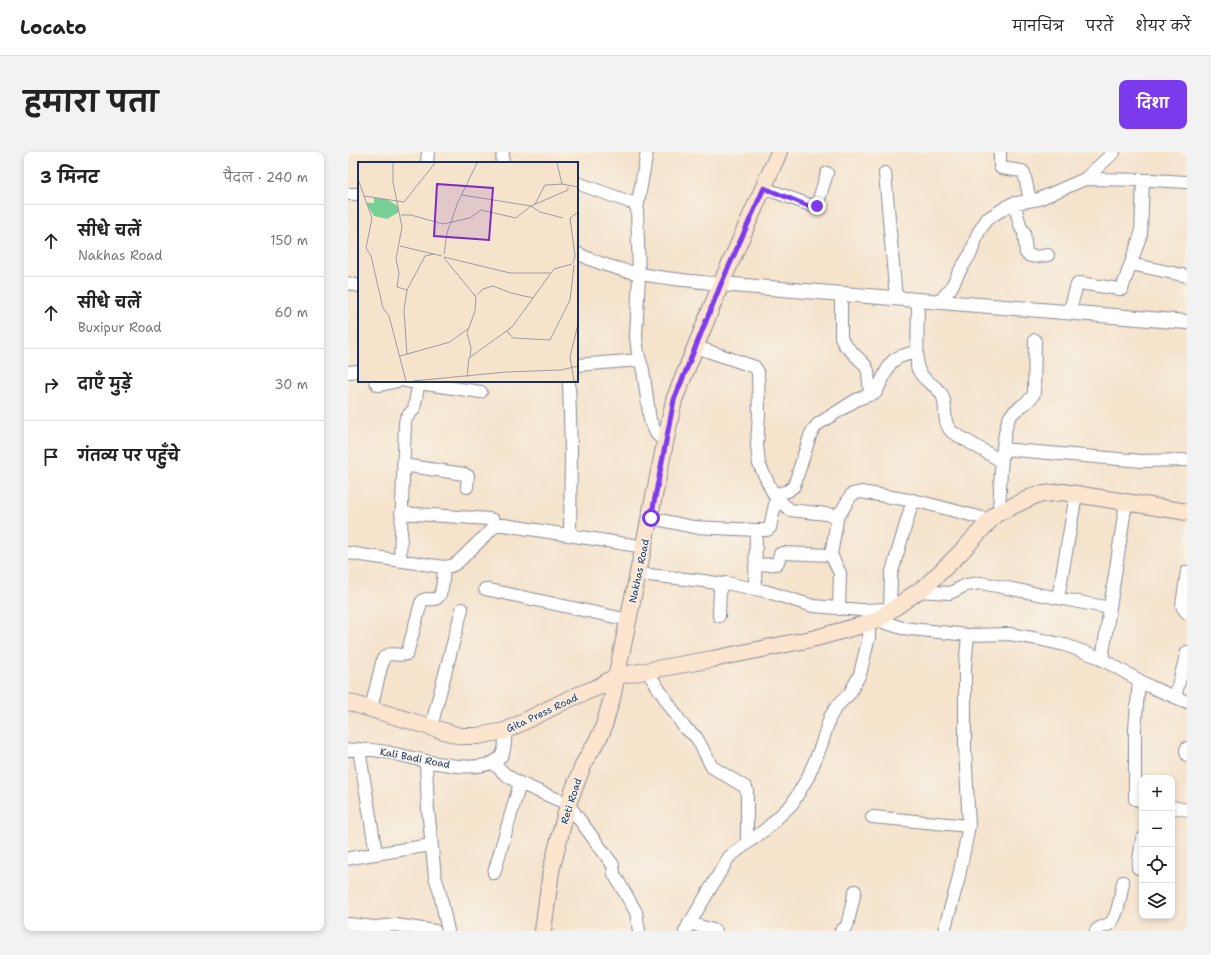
<!DOCTYPE html>
<html lang="hi">
<meta charset="utf-8">
<style>
:root{--surface:#fff;--page:#f2f2f2;--text:#222;--muted:#767676;--line:#e0e0e0;--accent:#7c3aed}
body{margin:0;font-family:"Shantell Sans","Playpen Sans Deva",sans-serif;background:var(--page);color:var(--text)}
.controls{position:absolute;right:12px;bottom:12px;display:grid;overflow:hidden;border-radius:8px;box-shadow:0 2px 6px #0003}
.controls button{width:36px;height:36px;display:grid;place-items:center;padding:0;border:0;border-bottom:1px solid var(--line);background:var(--surface);color:var(--text);font:20px sans-serif}
.stop{position:absolute;width:12px;height:12px;margin:-9px;border:3px solid #7c3aed;border-radius:50%;background:#fff}
.stop.end{background:#7c3aed;border-color:#fff;box-shadow:0 1px 4px #0008}
.list{margin:0;padding:0;list-style:none}
h2{display:flex;justify-content:space-between;align-items:center;height:52px;margin:0;padding:0 16px;font-size:17px}
h2 small{font-size:13px;font-weight:400;color:var(--muted)}
.list li{display:grid;grid-template-columns:26px 1fr auto;gap:12px;align-items:center;box-sizing:border-box;height:72px;padding:0 16px;border-top:1px solid var(--line)}
.list b{display:block;font-size:15px;white-space:nowrap}
.list p{margin:0;font-size:13px;white-space:nowrap;color:var(--muted)}
.list em{font-size:13px;font-style:normal;color:var(--muted)}
.icon{flex:none;width:22px;height:22px;fill:none;stroke:currentColor;stroke-width:2;stroke-linecap:round;stroke-linejoin:round}
.map{position:relative;flex:none;width:839px;height:779px;overflow:hidden;border-radius:8px}
header{display:flex;align-items:center;gap:24px;box-sizing:border-box;height:56px;padding:0 20px;background:var(--surface);border-bottom:1px solid var(--line)}
header strong{font-size:19px}
nav{display:flex;gap:22px;margin-inline-start:auto;font-size:14px}
.intro{display:flex;align-items:center;justify-content:space-between;box-sizing:border-box;height:96px;padding:0 24px}
h1{margin:0;font-size:28px}
.button{padding:10px 18px;border-radius:8px;background:var(--accent);color:#fff;font-size:14px;font-weight:700}
main{display:flex;gap:24px;padding:0 24px}
aside{flex:1;background:var(--surface);border-radius:8px;box-shadow:0 2px 6px #0003}
.map>svg:first-child{display:block}
</style>
<header>
<strong>Locato</strong>
<nav><a>मानचित्र</a><a>परतें</a><a>शेयर करें</a></nav>
</header>
<div class="intro"><h1>हमारा पता</h1><a class="button">दिशा</a></div>
<main>
<aside>
<h2>3 मिनट<small>पैदल · 240 m</small></h2>
<ul class="list">
<li><svg class="icon" aria-label="ahead" viewBox="0 0 24 24"><path d="M12 20V5M6 11l6-6 6 6"/></svg><div><b>सीधे चलें</b><p>Nakhas Road</p></div><em>150 m</em></li>
<li><svg class="icon" aria-label="ahead" viewBox="0 0 24 24"><path d="M12 20V5M6 11l6-6 6 6"/></svg><div><b>सीधे चलें</b><p>Buxipur Road</p></div><em>60 m</em></li>
<li><svg class="icon" aria-label="right" viewBox="0 0 24 24"><path d="M7 20v-9h11M14 6l5 5-5 5"/></svg><div><b>दाएँ मुड़ें</b></div><em>30 m</em></li>
<li><svg class="icon" aria-label="arrive" viewBox="0 0 24 24"><path d="M6 21V4h12l-3 4 3 4H6"/></svg><div><b>गंतव्य पर पहुँचे</b></div></li>
</ul>
</aside>
<div class="map">
<svg width="839" height="779" viewBox="0 0 839 779">
<rect width="100%" height="100%" fill="#f7f3e8"/>
<filter id="ink" filterUnits="userSpaceOnUse"><feTurbulence type="fractalNoise" baseFrequency=".025" numOctaves="2"/><feDisplacementMap in="SourceGraphic" scale="8" xChannelSelector="R" yChannelSelector="G"/><feConvolveMatrix kernelMatrix="1 2 1 2 8 2 1 2 1" color-interpolation-filters="sRGB"/></filter>
<filter id="wash" filterUnits="userSpaceOnUse"><feTurbulence type="fractalNoise" baseFrequency=".012" numOctaves="4" result="noise"/><feDisplacementMap in="SourceGraphic" scale="16" xChannelSelector="R" yChannelSelector="G"/><feGaussianBlur stdDeviation="0.9" result="paint"/><feColorMatrix in="noise" values="0 0 0 0 0 0 0 0 0 0 0 0 0 0 0 0 0 1.4 0 .05"/><feComposite in="paint" operator="in"/></filter>
<g filter="url(#wash)">
<rect width="100%" height="100%" fill="#f5e3cc"/>
</g>
<g filter="url(#ink)">
<g fill="none" stroke-linecap="round" stroke-linejoin="round">
<!-- minor casing -->
<g stroke="#888995" stroke-width="14">
<path id="minor" d="M 299,0 L 289,56 L 291,123 L 288,185 L 290,202 L 295,218 L 302,268 L 308,281 L 318,292
M 652,0 L 652,14 L 653,16 L 674,19 L 676,21 L 682,48
M 79,11 L 80,0
M 154,11 L 155,0
M 537,21 L 548,147
M 737,27 L 766,0
M 229,31 L 290,53
M 416,36 L 467,55 L 469,54 L 479,21
M 0,42 L 11,42
M 666,51 L 673,76 L 676,80 L 678,101 C 683,107 693,104 700,103
M 229,101 C 273,124 324,127 373,132
M 783,112 L 839,124
M 0,131 L 11,134
M 493,142 L 493,185 L 496,192 L 517,213 L 520,219 L 522,243
M 570,148 L 569,214 C 574,231 590,232 595,245 C 599,257 594,271 604,280 L 653,309
M 591,150 L 603,136 L 611,120 L 623,101 L 630,81 L 639,67 L 663,52 L 691,47 L 737,27 L 803,28 L 839,30
M 721,161 L 729,133 L 731,131 L 771,137 L 774,137 L 793,82 L 795,28
M 348,195 L 407,215 L 410,220 L 411,262 L 409,293 L 411,312 L 428,347 L 422,376 L 419,378 L 409,378 L 408,381 L 407,437
M 569,199 L 551,205 L 546,208 L 542,212 L 528,240 L 508,248 L 470,272 L 465,278 L 462,284 L 446,334 L 440,339 L 427,342 L 433,350 L 442,358 L 487,363 L 493,360 L 504,342 L 513,340 L 573,350 L 642,368
M 229,213 L 292,208
M 0,220 L 11,219
M 27,229 L 30,233 L 32,233 L 50,229
M 57,229 L 133,240
M 221,229 L 223,298 L 222,383
M 655,297 L 794,309 L 839,308
M 55,313 L 116,322 L 120,324 L 119,335
M 651,360 C 652,342 653,275 663,263 C 669,256 678,252 684,245 L 686,241 L 687,188
M 53,361 L 141,367 L 145,368 L 148,374
M 490,362 L 483,403 L 492,421 L 491,457
M 303,366 L 345,375 L 409,378
M 0,401 L 96,415 L 103,414 L 109,411 L 146,375 L 150,373 L 156,373 L 297,395
M 52,408 L 57,271 L 58,266 L 66,257 L 71,229
M 407,413 L 428,412 L 430,410 L 432,402 L 435,401 L 483,403
M 839,420 L 834,453 L 835,456 L 839,461
M 291,422 L 356,429 L 374,432
M 137,437 L 281,468
M 569,439 L 602,441 L 618,433 L 633,431 L 762,456
M 710,446 L 728,343
M 371,464 L 372,436 L 374,432 L 378,431 L 417,439 L 465,454 L 513,458 L 542,457 L 543,423 L 565,348
M 529,468 L 554,476 L 620,483 L 661,482 L 690,487 L 717,493 L 750,505 L 803,535 L 839,550
M 754,508 L 778,350
M 299,519 L 336,575 L 348,585 L 351,590 L 364,615 L 397,635 L 399,638 L 399,691
M 791,528 L 787,577 L 787,647 L 794,649
M 827,545 L 839,500
M 23,556 L 35,507 C 41,498 51,505 59,502 L 73,451 L 75,448 C 79,446 83,448 87,447 C 96,445 95,422 96,415
M 83,575 L 114,457
M 839,596 L 838,598 L 839,603
M 11,597 L 28,701
M 0,598 C 13,597 27,598 39,600 C 63,605 137,628 154,603 C 158,595 157,587 157,579
M 78,610 L 80,657 L 87,725 L 91,737 L 100,779
M 145,611 L 157,622 L 169,630 L 220,652 L 265,713 L 266,722 L 288,760 L 291,779
M 824,655 L 839,658
M 524,665 L 621,674
M 0,707 L 2,706 L 83,693
M 790,716 L 794,687
M 146,721 L 172,631
M 341,771 L 368,779
M 0,772 L 27,775 L 48,773 L 87,779
M 337,779 L 381,705 L 418,677 L 444,652 L 460,625 L 473,594 L 482,565 L 489,554 L 502,541 L 512,522 L 521,485 L 521,471
M 493,779 L 499,774 L 507,739
M 596,779 L 610,729 L 621,674 L 617,595 L 617,515 L 620,483
M 748,779 C 752,774 756,775 761,772 C 770,767 773,740 775,730"/>
</g>
<!-- tertiary casing -->
<g stroke="#888995" stroke-width="16">
<path id="tertiary" d="M 373,132 L 839,170"/>
</g>
<!-- secondary casing -->
<g stroke="#888995" stroke-width="18">
<path id="secondary" d="M 0,550 L 112,584 L 129,584 L 157,579 L 223,546 L 250,535 L 269,524 L 365,507 L 468,486 L 521,471 L 529,468 L 579,433 L 613,400 L 648,362 L 688,343 L 715,340 L 839,360
M 195,779 L 203,719 L 220,652 L 236,611 L 254,580 L 264,546 L 326,248 L 373,132 L 431,0"/>
</g>
<!-- minor -->
<use href="#minor" stroke="#fff" stroke-width="12"/>
<!-- tertiary -->
<use href="#tertiary" stroke="#fff" stroke-width="14"/>
<!-- secondary -->
<use href="#secondary" stroke="#fce5cf" stroke-width="16"/>
</g>
</g>
<g fill="none" stroke-linecap="round" stroke-linejoin="round" filter="url(#ink)">
<!-- route -->
<path stroke="#7c3aed" stroke-width="5" d="M 303,366 L 326,248 L 373,132 L 416,36 L 463,55 L 469,54"/>
</g>
<g text-anchor="middle" dominant-baseline="central" stroke-width="3" stroke-linejoin="round" paint-order="stroke">
<!-- street labels -->
<g font-size="10" fill="#1b2f5e" stroke="#f7f3e8">
<text transform="translate(291 419) rotate(-78)">Nakhas Road</text>
<text transform="translate(194 561) rotate(-25)">Gita Press Road</text>
<text transform="translate(67 606) rotate(11)">Kali Badi Road</text>
<text transform="translate(223 649) rotate(-72)">Reti Road</text>
</g>
</g>
<!-- overview -->
<g transform="translate(10 10)">
<rect width="220" height="220" fill="#f5e3cc"/>
<path d="M 16,36 L 28,37 L 40,44 L 41,50 L 29,57 L 16,54 L 8,41 L 16,41 Z" fill="#77d096"/>
<path fill="none" stroke="#9e9ba0" stroke-width="1" d="M 35,1 L 35,20 L 44,65 L 38,97 L 41,111 L 39,125 L 49,128M 199,1 L 204,22 L 220,25M 0,17 L 14,56 L 8,86 L 13,94 L 25,146 L 31,154 L 48,219M 104,33 L 173,44 L 210,28 L 210,25M 6,34 L 46,40 L 77,1M 177,42 L 187,23 L 205,22M 43,53 L 53,53 L 85,62 L 112,56 L 123,48 L 158,56 L 173,44 L 182,50 L 205,56M 42,84 L 84,94M 86,92 L 89,71 L 100,40 L 119,1M 86,95 L 152,111 L 192,111M 86,96 L 118,135 L 116,132M 215,101 L 217,94 L 212,56 L 220,50M 119,133 L 125,127 L 135,124 L 153,131 L 175,136M 149,169 L 155,176 L 192,178 L 212,138 L 216,103M 49,193 L 46,148 L 49,128 L 67,94 L 76,92M 42,194 L 92,180 L 111,166M 112,196 L 113,186 L 109,171 L 117,149 L 118,135M 109,215 L 111,196 L 154,165 L 196,107 L 214,102M 55,219 L 148,210 L 203,208 L 220,204M 216,219 L 212,195 L 220,162"/>
<path fill="#7b2cbf" fill-opacity="0.15" stroke="#7b2cbf" stroke-width="2" d="M 79,22 L 135,26 L 131,78 L 76,74 Z"/>
<rect width="220" height="220" fill="none" stroke="#1b2f5e" stroke-width="2"/>
</g>
</svg>
<div class="controls">
<button>+</button>
<button>−</button>
<button><svg class="icon" aria-label="locate" viewBox="0 0 24 24"><circle cx="12" cy="12" r="6"/><path d="M12 2v4M12 18v4M2 12h4M18 12h4"/></svg></button>
<button><svg class="icon" aria-label="layers" viewBox="0 0 24 24"><path d="M12 4l9 5-9 5-9-5zM3 14l9 5 9-5"/></svg></button>
</div>
<div class="stop" style="left:303px;top:366px"></div>
<div class="stop end" style="left:469px;top:54px"></div>
</div>
</main>
